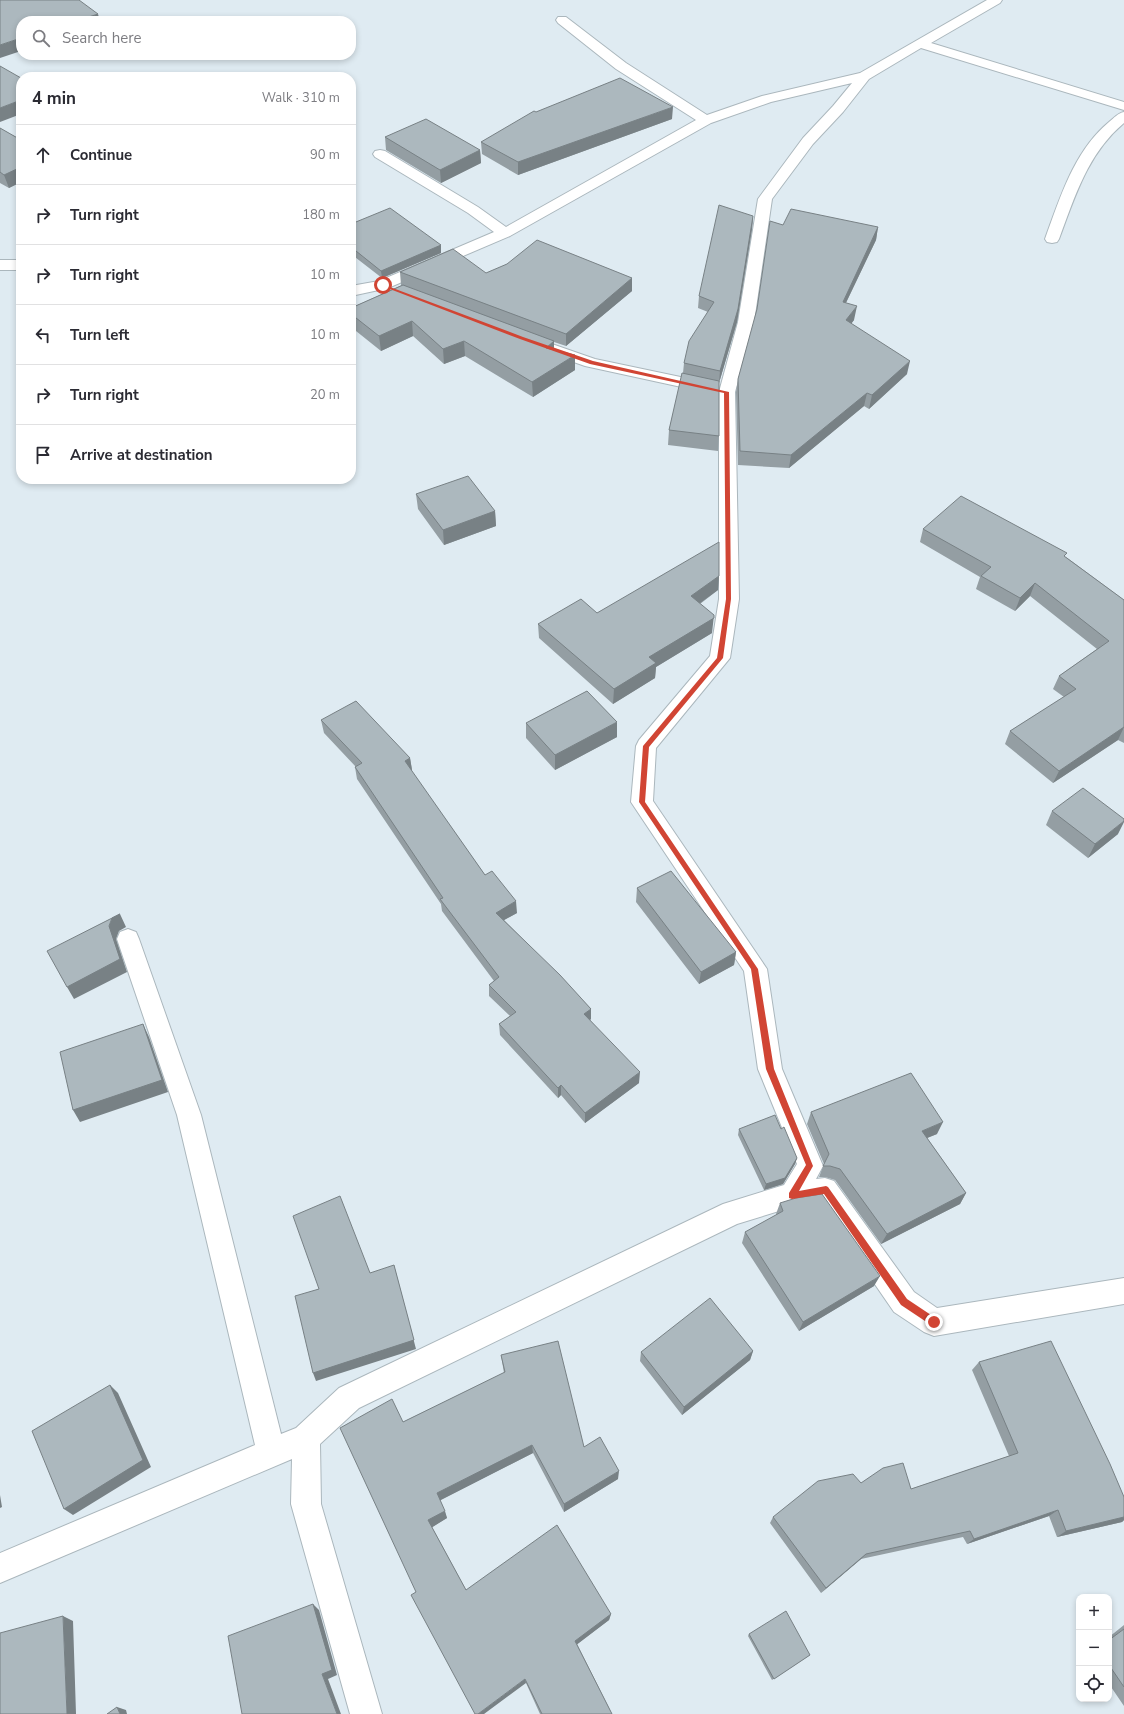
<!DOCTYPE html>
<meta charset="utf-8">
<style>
:root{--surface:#fff;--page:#f7f7f7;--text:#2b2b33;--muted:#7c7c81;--line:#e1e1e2}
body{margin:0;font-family:"Nunito Sans",sans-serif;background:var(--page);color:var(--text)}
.controls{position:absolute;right:12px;bottom:12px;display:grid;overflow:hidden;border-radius:8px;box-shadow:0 2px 6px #0003}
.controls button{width:36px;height:36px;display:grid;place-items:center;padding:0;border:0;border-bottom:1px solid var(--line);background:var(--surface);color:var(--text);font:20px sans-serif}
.stop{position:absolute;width:12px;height:12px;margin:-9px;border:3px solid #d14534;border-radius:50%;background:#fff}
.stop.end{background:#d14534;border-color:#fff;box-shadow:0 1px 4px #0008}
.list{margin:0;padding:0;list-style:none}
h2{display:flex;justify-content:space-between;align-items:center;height:52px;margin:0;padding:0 16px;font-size:17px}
h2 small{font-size:13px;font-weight:400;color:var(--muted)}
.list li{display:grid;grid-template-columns:26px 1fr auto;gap:12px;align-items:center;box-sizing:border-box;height:60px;padding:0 16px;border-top:1px solid var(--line)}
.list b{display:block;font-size:15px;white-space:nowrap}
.list em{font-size:13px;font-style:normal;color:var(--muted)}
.icon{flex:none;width:22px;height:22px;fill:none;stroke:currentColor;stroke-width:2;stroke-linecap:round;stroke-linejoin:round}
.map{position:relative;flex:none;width:1124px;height:1714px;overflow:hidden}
.search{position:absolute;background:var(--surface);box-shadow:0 2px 6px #0003;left:16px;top:16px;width:340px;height:44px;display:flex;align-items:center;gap:10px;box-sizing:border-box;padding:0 14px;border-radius:16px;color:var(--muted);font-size:15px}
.panel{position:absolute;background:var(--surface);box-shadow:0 2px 6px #0003;left:16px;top:72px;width:340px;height:412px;border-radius:16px}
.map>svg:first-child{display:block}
</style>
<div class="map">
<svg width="1124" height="1714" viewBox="0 0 1124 1714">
<rect width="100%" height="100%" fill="#dfebf2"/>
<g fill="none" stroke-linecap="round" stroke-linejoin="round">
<!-- street casing -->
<g stroke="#abb7bd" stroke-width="2">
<path id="street" d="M 987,0 L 1002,0 L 1000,3 L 931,43 L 1124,102 L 1124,110 L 921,48 L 869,79 L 843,112 L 813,144 L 772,199 L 754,322 L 735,392 L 739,599 L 730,658 L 656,748 L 653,801 L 767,969 L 782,1069 L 823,1166 L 816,1179 L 825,1178 L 834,1181 L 914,1292 L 937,1308 L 1124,1278 L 1124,1304 L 934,1336 L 924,1332 L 894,1312 L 819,1203 L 792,1207 L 737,1224 L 359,1408 L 320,1444 L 321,1504 L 382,1714 L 350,1714 L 291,1504 L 292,1459 L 0,1583 L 0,1553 L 255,1445 L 177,1115 L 117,939 L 120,932 L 128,929 L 136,932 L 139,939 L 201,1115 L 281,1434 L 296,1428 L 339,1388 L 723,1204 L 784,1185 L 797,1164 L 758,1069 L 744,971 L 631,802 L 636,746 L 639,740 L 710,656 L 719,599 L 719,392 L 738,322 L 758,199 L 803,138 L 833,106 L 852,83 L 771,102 L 711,123 L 510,236 L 388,288 L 351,296 L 351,286 L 379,281 L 494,232 L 468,213 L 375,157 L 373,154 L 375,151 L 380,150 L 385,151 L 478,207 L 506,227 L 696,120 L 616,69 L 558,23 L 556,20 L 558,17 L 566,17 L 626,63 L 707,115 L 762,96 L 860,73 Z
M 1124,112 L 1124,123 C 1088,153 1075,196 1059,239 L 1057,242 L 1052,243 L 1047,242 L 1045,239 C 1060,198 1074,151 1109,122 C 1114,118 1118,113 1124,112 Z
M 0,260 L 21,260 L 21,270 L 0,270 Z
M 526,335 L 595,359 L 709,383 L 715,384 L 717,388 L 715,392 L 709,393 L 585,366 L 520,343 L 518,340 L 520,337 Z"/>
</g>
<!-- street -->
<use href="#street" fill="#fff" fill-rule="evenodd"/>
</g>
<!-- wall -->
<path fill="#949ea3" d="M 536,112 L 672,119 L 518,175 L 482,154 L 481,142 Z
M 0,128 L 21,140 L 21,182 L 9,188 L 0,183 Z
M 385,137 L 480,150 L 481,163 L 441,183 L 386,150 Z
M 753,216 L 752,229 L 737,322 L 719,383 L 719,436 L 718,451 L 668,445 L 669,430 L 683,373 L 684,363 L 708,312 L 698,308 L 699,296 Z
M 351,224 L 441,245 L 441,253 L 382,278 L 351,254 Z
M 783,225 L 878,227 L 876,240 L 846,303 L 854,320 L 851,324 L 907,374 L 869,409 L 864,406 L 789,468 L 738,465 L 736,392 L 738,379 Z
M 400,272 L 486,273 L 632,278 L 632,291 L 566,346 L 554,342 L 554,350 L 575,370 L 533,397 L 465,356 L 444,364 L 413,336 L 381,351 L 351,327 L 351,308 L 402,285 L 401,285 Z
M 416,494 L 495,511 L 496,526 L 444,545 L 418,509 Z
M 923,529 L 1066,557 L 1124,600 L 1124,743 L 1118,740 L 1053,783 L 1005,744 L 1010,731 L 1064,697 L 1053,689 L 1059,676 L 1097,649 L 1030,596 L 1015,611 L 976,589 L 980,577 L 920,542 Z
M 719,576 L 718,590 L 700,604 L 712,633 L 656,667 L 655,678 L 613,704 L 539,638 L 538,624 L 597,613 Z
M 321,720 L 410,758 L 412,770 L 411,771 L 485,875 L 517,913 L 504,920 L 591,1009 L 591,1019 L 590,1020 L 639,1083 L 585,1123 L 561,1095 L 558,1098 L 500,1035 L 499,1024 L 510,1016 L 489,996 L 489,985 L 494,981 L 442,911 L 441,904 L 357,779 L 355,767 L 356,767 L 324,733 Z
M 526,723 L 617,737 L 555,770 L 526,738 Z
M 1052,811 L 1118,834 L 1088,858 L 1046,825 Z
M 637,888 L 736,952 L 734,965 L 699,984 L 636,902 Z
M 811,1112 L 937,1134 L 927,1138 L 966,1193 L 960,1204 L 881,1244 L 835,1180 L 825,1177 L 819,1177 L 824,1164 L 807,1124 Z
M 739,1129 L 797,1158 L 795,1164 L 783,1184 L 764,1190 L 738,1135 Z
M 780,1203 L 874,1286 L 799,1331 L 742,1243 L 745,1232 L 777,1215 L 776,1214 Z
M 753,1351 L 750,1360 L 682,1415 L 640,1361 L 641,1352 Z
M 501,1355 L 584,1447 L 618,1479 L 564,1512 L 533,1453 L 440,1500 L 447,1518 L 432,1527 L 466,1590 L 611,1614 L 609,1620 L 577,1644 L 612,1714 L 540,1714 L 526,1683 L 416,1592 L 403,1422 L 504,1373 Z
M 979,1362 L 1124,1497 L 1124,1520 L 1122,1522 L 1057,1537 L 1049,1516 L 967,1544 L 963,1537 L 861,1559 L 821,1593 L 770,1523 L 773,1517 L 861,1483 L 911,1489 L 1009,1456 L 972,1370 Z
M 1124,1625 L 1124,1706 L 1109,1684 L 1109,1637 Z
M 749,1634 L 810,1655 L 772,1680 L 748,1636 Z"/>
<!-- shaded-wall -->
<path fill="#788185" d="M 98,14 L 100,21 L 76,21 Z
M 21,38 L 21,51 L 0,58 L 0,45 Z
M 21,100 L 21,114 L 0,122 L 0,108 Z
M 673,107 L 672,119 L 518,175 L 518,162 Z
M 480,150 L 481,163 L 441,183 L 440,170 Z
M 21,167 L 21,182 L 9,188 L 4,175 Z
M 753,216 L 752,229 L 737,322 L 719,383 L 720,371 Z
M 878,227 L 876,240 L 840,315 L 843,302 Z
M 441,245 L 441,253 L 382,278 L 381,271 Z
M 632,278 L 632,291 L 566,346 L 566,334 Z
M 857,306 L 854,320 L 843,334 L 846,320 Z
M 412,321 L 413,336 L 381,351 L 379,336 Z
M 464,341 L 465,356 L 444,364 L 443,349 Z
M 554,341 L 554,356 L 546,348 Z
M 575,355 L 575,370 L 533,397 L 532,382 Z
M 910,361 L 907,374 L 869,409 L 872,395 Z
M 867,393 L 864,406 L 789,468 L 791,455 Z
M 495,511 L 496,526 L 444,545 L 443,530 Z
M 719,576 L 718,590 L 689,611 L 691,596 Z
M 1035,583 L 1030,596 L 1015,611 L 1020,598 Z
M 714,615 L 712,633 L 656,667 L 655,678 L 613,704 L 614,689 L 649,657 Z
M 617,722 L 617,737 L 555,770 L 555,755 Z
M 1124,727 L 1118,740 L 1053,783 L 1059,771 Z
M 410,758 L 412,770 L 406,773 L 405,761 Z
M 1124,821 L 1124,822 L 1118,834 L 1088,858 L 1095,844 Z
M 516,901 L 517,913 L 497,924 L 496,913 Z
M 120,914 L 126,927 L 119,931 L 116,939 L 127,972 L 74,999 L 67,987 L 109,926 L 112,918 Z
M 736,952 L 734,965 L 699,984 L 701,972 Z
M 591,1009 L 591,1019 L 584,1025 L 584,1014 Z
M 143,1024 L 149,1037 L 168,1092 L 80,1122 L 73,1110 Z
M 640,1072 L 639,1083 L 585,1123 L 585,1113 Z
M 561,1085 L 561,1095 L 558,1098 L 558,1088 Z
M 943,1122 L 937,1134 L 917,1142 L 922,1131 Z
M 797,1158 L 795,1164 L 783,1184 L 764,1190 L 766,1184 Z
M 966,1193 L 960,1204 L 881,1244 L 887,1234 Z
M 394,1265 L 416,1349 L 316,1381 L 313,1373 Z
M 880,1276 L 874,1286 L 799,1331 L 803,1322 Z
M 753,1351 L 750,1360 L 682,1415 L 684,1407 Z
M 110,1385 L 118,1393 L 151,1467 L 73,1515 L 64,1509 Z
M 532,1445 L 533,1453 L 439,1501 L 437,1493 Z
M 619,1471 L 618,1479 L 564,1512 L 564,1504 Z
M 0,1495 L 2,1507 L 0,1508 Z
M 1058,1510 L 1049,1516 L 967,1544 L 974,1539 Z
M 445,1511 L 447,1518 L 431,1528 L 428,1520 Z
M 1124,1517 L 1124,1520 L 1122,1522 L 1057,1537 L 1066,1531 Z
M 866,1554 L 861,1559 L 821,1593 L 826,1588 Z
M 313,1604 L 319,1610 L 337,1675 L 328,1679 L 341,1714 L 337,1714 L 322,1674 Z
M 611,1614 L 609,1620 L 575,1646 L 575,1641 Z
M 63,1616 L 73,1621 L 76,1714 L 67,1714 Z
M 525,1679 L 526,1683 L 484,1714 L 478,1714 Z
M 117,1707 L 126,1710 L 127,1714 L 120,1714 Z"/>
<!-- building -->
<path fill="#acb8be" stroke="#788185" d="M 0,0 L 79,0 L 98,14 L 76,21 L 21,21 L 21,38 L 0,45 Z
M 0,66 L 21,78 L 21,100 L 0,108 Z
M 620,78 L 673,107 L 518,162 L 481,142 L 534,111 L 536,112 Z
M 426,119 L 480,150 L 440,170 L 385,137 Z
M 0,128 L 21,140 L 21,167 L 4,175 L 0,172 Z
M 719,205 L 753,216 L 738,309 L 720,371 L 684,363 L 689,341 L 714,302 L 699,296 Z
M 390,208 L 441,245 L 381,271 L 351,247 L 351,224 Z
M 791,209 L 878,227 L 843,302 L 857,306 L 846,320 L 910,361 L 872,395 L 867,393 L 791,455 L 740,451 L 738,379 L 757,309 L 770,221 L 783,225 Z
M 537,240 L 632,278 L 566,334 L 400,272 L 453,249 L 486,273 L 507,264 Z
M 403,285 L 554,341 L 546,348 L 575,355 L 532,382 L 464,341 L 443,349 L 412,321 L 379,336 L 351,314 L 351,308 Z
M 682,373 L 719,381 L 719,436 L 669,430 Z
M 468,476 L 495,511 L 443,530 L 416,494 Z
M 961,496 L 1067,553 L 1064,556 L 1124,600 L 1124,727 L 1059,771 L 1010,731 L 1076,689 L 1059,676 L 1109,641 L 1035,583 L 1020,598 L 981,576 L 991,567 L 923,529 Z
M 719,542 L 719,576 L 691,596 L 714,615 L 714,618 L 649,657 L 656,663 L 614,689 L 538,624 L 581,599 L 597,613 Z
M 587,691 L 617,722 L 555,755 L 526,723 Z
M 356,701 L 410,758 L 405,761 L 485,875 L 492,871 L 516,901 L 496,913 L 560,975 L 591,1009 L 584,1014 L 640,1072 L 585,1113 L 561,1085 L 558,1088 L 499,1024 L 516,1012 L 489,985 L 499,977 L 440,899 L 443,898 L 355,767 L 362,763 L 321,720 Z
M 1083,788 L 1124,819 L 1124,821 L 1095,844 L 1052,811 Z
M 671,871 L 736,952 L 701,972 L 637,888 Z
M 120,914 L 112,918 L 109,926 L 120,959 L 67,987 L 47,951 Z
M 143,1024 L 162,1080 L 73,1110 L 60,1052 Z
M 911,1073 L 943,1122 L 922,1131 L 966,1193 L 887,1234 L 840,1169 L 830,1166 L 823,1166 L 829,1154 L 811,1112 Z
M 775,1115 L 781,1129 L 784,1127 L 797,1158 L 785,1178 L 766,1184 L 739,1129 Z
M 822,1194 L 880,1276 L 803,1322 L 745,1232 L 783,1211 L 780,1203 L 796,1198 Z
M 340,1196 L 370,1273 L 394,1265 L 414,1340 L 313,1373 L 295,1296 L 319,1289 L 293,1216 Z
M 710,1298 L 753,1351 L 684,1407 L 641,1352 Z
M 558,1341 L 584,1447 L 600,1437 L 619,1471 L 564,1504 L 532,1445 L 437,1493 L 445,1511 L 428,1520 L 466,1590 L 557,1525 L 611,1614 L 575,1641 L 612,1714 L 542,1714 L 525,1679 L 478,1714 L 475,1714 L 411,1595 L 416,1592 L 340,1428 L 392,1399 L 403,1422 L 505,1372 L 501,1355 Z
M 1051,1341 L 1110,1464 L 1124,1497 L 1124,1517 L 1066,1531 L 1058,1510 L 974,1539 L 970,1531 L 866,1554 L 826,1588 L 773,1517 L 818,1481 L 853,1474 L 861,1483 L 883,1468 L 903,1463 L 911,1489 L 1018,1453 L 979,1362 Z
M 110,1385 L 143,1460 L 64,1509 L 32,1431 Z
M 313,1604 L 332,1670 L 322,1674 L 337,1714 L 242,1714 L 228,1636 Z
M 786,1611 L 810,1655 L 774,1679 L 749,1634 Z
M 63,1616 L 67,1714 L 0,1714 L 0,1633 Z
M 1124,1629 L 1124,1687 L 1109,1665 L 1109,1640 Z
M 117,1707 L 120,1714 L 107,1714 Z"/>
<!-- route -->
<path fill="#d14534" d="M 382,284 L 523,337 L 593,361 L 729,392 L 731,599 L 723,658 L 649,747 L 645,802 L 758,969 L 774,1069 L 813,1166 L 799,1191 L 826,1186 L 828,1187 L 907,1299 L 937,1319 L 937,1325 L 931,1325 L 901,1305 L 824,1194 L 792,1199 L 789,1198 L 789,1193 L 806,1165 L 766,1069 L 751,969 L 639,802 L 643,746 L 717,658 L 726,599 L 724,393 L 590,364 L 520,339 L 382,286 Z"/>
</svg>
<div class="controls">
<button>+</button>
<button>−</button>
<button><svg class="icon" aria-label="locate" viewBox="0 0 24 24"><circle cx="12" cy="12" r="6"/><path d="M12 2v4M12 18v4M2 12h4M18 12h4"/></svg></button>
</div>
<div class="stop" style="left:383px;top:285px"></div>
<div class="stop end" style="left:934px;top:1322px"></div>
<div class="search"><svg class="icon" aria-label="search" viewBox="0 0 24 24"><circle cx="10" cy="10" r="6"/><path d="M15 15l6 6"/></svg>Search here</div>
<section class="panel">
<h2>4 min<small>Walk · 310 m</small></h2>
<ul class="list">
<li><svg class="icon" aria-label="ahead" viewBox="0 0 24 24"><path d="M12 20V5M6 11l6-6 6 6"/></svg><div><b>Continue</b></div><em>90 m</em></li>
<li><svg class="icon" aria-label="right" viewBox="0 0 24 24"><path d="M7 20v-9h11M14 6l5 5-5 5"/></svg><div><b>Turn right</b></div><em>180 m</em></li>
<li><svg class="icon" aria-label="right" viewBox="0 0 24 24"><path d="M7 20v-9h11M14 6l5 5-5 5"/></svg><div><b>Turn right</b></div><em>10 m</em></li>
<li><svg class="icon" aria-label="left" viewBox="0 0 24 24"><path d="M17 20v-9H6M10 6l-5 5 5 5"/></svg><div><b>Turn left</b></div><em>10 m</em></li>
<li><svg class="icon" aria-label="right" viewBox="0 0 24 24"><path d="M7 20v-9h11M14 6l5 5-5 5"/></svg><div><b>Turn right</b></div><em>20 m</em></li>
<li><svg class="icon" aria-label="arrive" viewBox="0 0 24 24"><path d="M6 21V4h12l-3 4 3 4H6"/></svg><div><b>Arrive at destination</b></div></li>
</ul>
</section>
</div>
